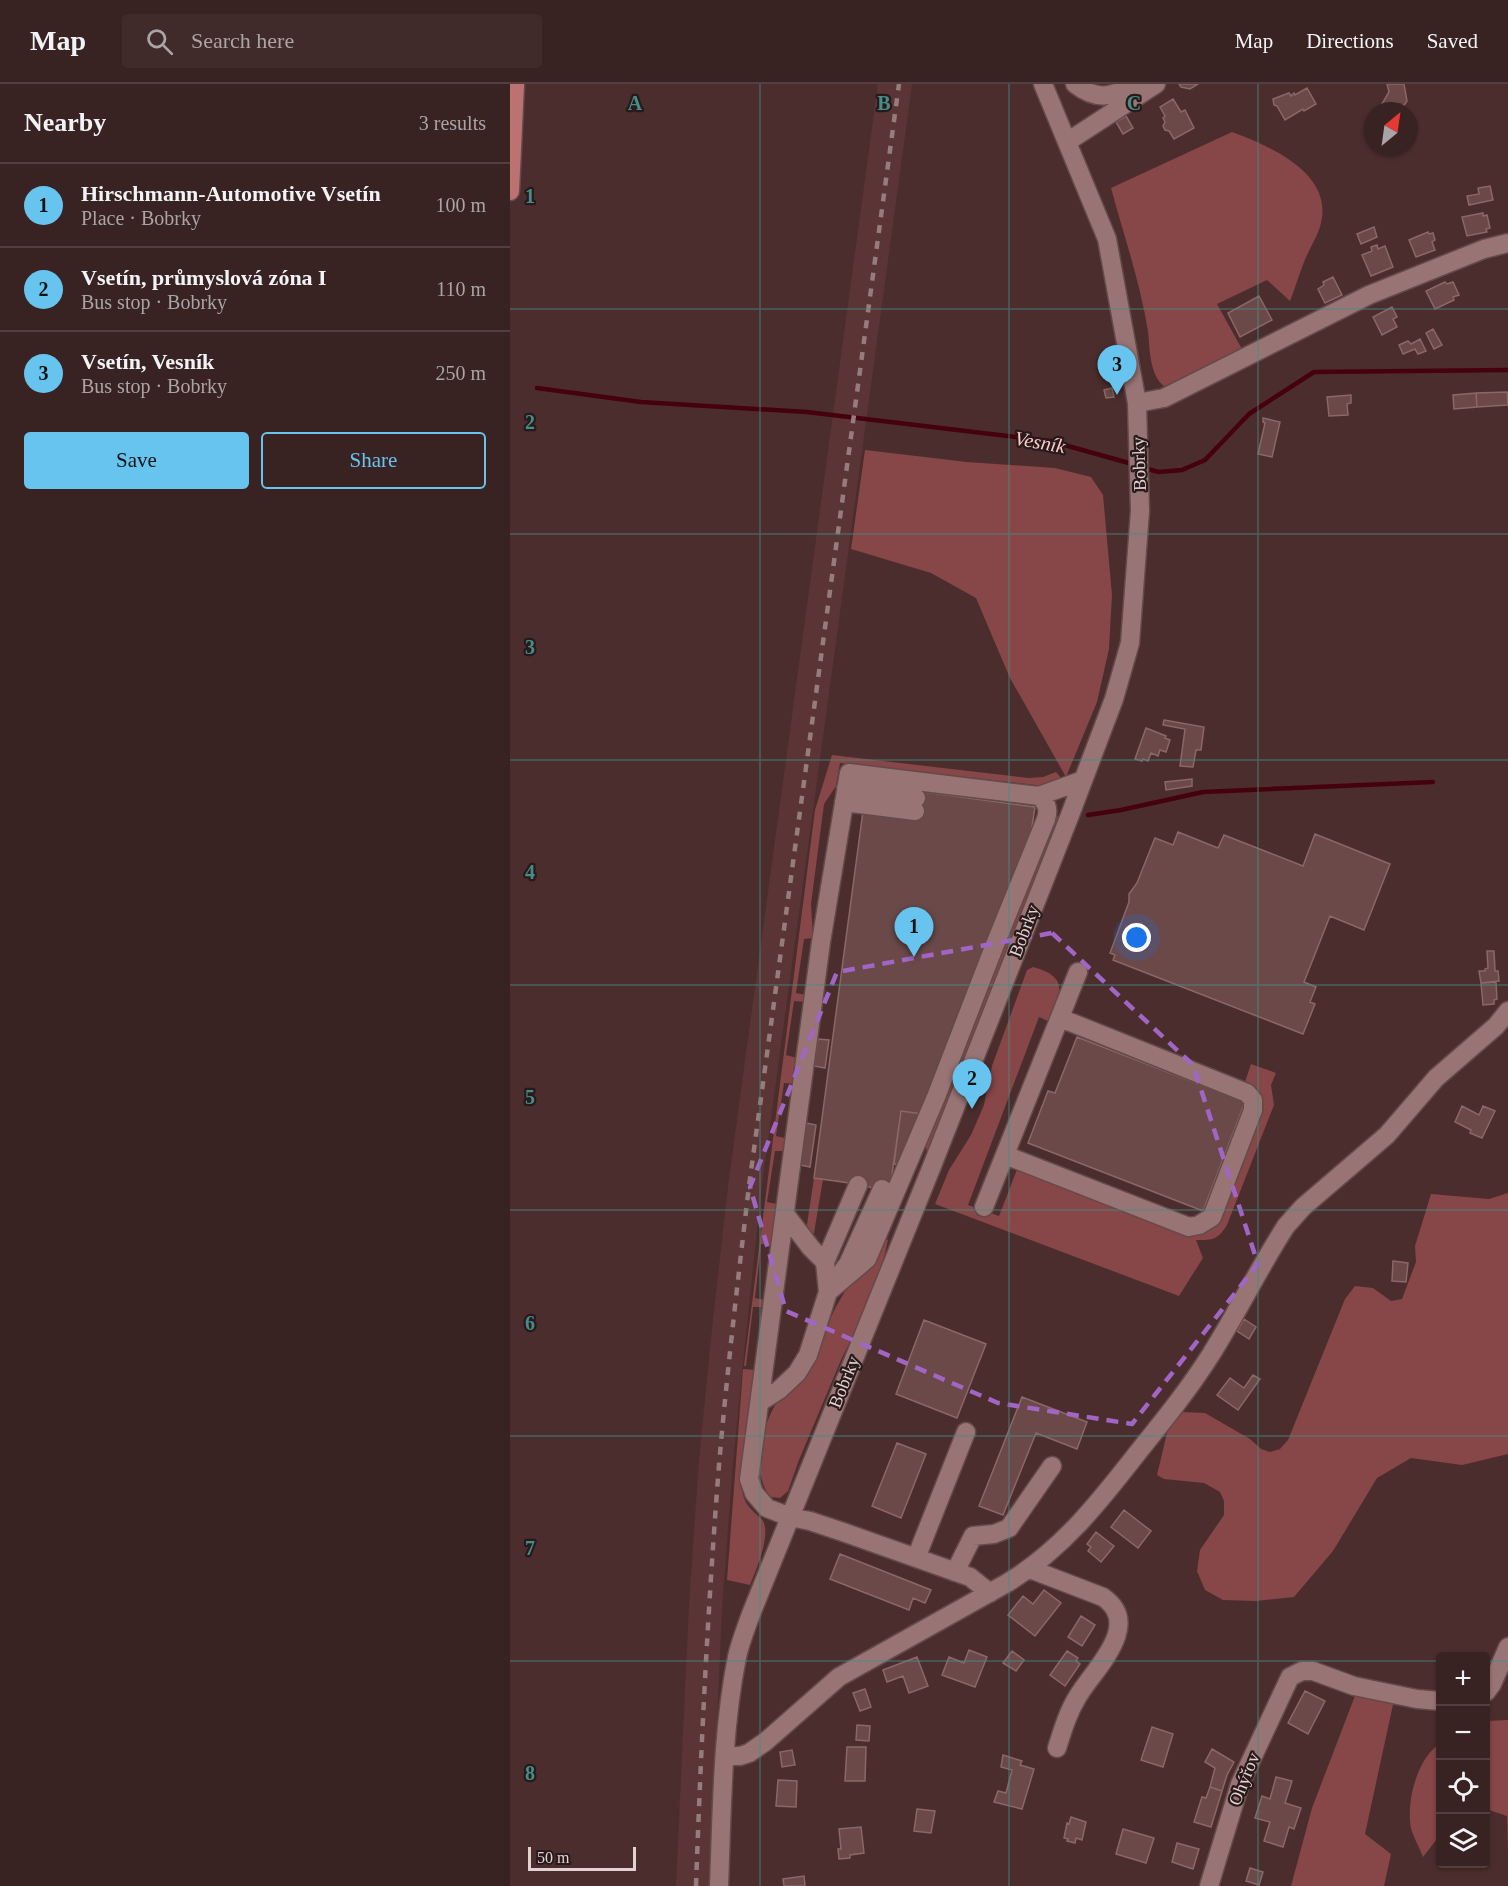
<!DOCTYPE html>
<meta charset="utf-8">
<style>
:root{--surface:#392222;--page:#402a2a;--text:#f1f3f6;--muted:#aba4a5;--line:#533f40;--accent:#66c4ef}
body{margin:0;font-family:Georgia,serif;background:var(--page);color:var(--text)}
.controls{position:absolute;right:18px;bottom:18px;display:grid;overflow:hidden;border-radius:6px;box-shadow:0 2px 4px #0004}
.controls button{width:54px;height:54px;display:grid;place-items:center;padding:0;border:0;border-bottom:2px solid var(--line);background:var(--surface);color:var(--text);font:30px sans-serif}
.compass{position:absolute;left:854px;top:18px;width:54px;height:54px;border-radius:50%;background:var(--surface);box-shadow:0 2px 4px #0004;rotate:29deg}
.scale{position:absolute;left:18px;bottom:15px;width:108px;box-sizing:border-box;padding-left:6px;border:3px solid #e6d1d1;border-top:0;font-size:16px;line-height:21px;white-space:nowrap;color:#e6d1d1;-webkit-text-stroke:4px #281a1a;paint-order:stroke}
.you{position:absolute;left:627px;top:854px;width:21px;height:21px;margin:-15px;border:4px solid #fff;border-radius:50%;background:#1a73e8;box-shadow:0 0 0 9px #1a73e833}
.badge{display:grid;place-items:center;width:39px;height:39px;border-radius:50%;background:var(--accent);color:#111;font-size:20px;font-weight:700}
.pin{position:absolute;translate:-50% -50px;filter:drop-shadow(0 2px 3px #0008)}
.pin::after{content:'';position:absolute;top:32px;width:21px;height:18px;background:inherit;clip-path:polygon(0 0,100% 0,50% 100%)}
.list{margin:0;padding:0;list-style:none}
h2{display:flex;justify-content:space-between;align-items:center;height:78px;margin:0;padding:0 24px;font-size:26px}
h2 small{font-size:20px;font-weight:400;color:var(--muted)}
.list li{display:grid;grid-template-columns:39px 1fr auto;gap:18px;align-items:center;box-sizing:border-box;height:84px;padding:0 24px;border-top:2px solid var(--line)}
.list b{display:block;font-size:22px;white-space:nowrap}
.list p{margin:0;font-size:20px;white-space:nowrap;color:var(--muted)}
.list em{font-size:20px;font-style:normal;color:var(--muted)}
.actions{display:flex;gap:12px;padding:18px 24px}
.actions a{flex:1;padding:14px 0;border:2px solid var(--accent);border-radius:6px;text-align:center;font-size:21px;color:var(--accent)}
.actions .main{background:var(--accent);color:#111}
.icon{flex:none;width:33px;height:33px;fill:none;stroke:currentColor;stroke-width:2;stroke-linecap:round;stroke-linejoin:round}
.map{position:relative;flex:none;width:998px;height:1802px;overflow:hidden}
header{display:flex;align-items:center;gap:36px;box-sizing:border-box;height:84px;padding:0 30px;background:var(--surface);border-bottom:2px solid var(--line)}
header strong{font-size:28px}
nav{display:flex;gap:33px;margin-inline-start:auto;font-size:21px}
.search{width:420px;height:54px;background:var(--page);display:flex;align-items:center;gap:15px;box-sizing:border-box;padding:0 21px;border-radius:6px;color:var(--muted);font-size:22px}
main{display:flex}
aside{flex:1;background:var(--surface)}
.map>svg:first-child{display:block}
</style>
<header>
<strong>Map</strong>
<div class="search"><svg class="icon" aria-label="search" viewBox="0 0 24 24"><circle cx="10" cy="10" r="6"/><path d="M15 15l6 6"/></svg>Search here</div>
<nav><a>Map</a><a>Directions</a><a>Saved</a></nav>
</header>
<main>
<aside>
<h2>Nearby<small>3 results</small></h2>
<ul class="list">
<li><span class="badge">1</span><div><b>Hirschmann-Automotive Vsetín</b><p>Place · Bobrky</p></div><em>100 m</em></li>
<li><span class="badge">2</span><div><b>Vsetín, průmyslová zóna I</b><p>Bus stop · Bobrky</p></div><em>110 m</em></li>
<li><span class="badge">3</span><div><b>Vsetín, Vesník</b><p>Bus stop · Bobrky</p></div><em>250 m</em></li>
</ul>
<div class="actions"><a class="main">Save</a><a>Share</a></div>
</aside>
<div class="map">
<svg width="998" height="1802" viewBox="0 0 998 1802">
<rect width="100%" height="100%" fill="#4c2d2d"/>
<!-- built -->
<path fill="#5b3535" d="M 368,0 L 402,0 L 252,1100 L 237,1240 L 223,1379 L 212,1524 L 200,1802 L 166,1802 L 179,1522 L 189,1376 L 203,1236 L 219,1095 Z"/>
<!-- green -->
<path fill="#874647" d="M 722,48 C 760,62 823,89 811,139 C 808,152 799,165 794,178 C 789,191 785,204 780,217 L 757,196 L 707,220 L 733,267 L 664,301 L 655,303 C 639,291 640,265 638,247 C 630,198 614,152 601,104 Z
M 355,366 L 457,378 L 545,384 L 581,393 L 593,411 L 602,511 L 599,565 L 587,618 L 556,693 L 500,594 L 466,514 L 421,489 L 341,465 Z
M 322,671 L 518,694 L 533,693 L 546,688 L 552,695 L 543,701 L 526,701 L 330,679 L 326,702 L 314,720 L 301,820 L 303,854 L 294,855 L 286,909 L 296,911 L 295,918 L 284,917 L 276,971 L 287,974 L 284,1000 L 274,999 L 266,1052 L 279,1055 L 277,1067 L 265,1067 L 257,1118 L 267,1120 L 263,1161 L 251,1160 L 245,1214 L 254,1216 L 253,1223 L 243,1223 L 236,1282 L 234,1282 L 305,726 Z
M 543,732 L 552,733 L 417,1071 L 415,1053 L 424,1043 L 445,986 L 451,962 L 462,947 L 483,887 L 490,861 L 499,851 Z
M 523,883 C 560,893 550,909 540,938 L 529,933 L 458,1121 L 489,1132 L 508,1083 L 689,1147 L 752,1026 C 751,1011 747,1007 735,998 L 741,980 L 766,989 L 761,1001 L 764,1021 L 717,1141 C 707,1156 704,1156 686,1156 L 693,1174 L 669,1212 L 425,1120 L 439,1086 L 461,1051 L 474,1021 L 482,982 L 517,886 Z
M 304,1094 L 313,1095 L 304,1149 L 302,1151 L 296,1147 Z
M 998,1109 L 998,1370 L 952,1381 L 901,1374 L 867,1394 L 823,1467 L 784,1513 L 746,1517 L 713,1516 L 695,1506 L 687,1487 L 690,1466 L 714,1431 L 714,1417 L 710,1408 L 694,1399 L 654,1395 L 647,1391 L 660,1336 L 672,1328 L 695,1329 L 740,1355 L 751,1365 L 760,1368 L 770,1365 L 778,1356 L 835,1215 L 845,1202 L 863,1204 L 881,1217 L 892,1215 L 906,1178 L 905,1162 L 921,1110 L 979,1115 Z
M 373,1153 L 378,1156 L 368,1200 L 331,1276 L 289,1376 L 278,1407 L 270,1414 L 261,1413 C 239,1391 253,1333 272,1311 C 280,1302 293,1295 299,1285 C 312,1263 317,1236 331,1214 C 343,1193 359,1173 373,1153 Z
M 233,1285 L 246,1286 L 231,1402 C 233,1412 235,1420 243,1427 C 245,1430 251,1433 253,1437 C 261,1452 246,1486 240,1501 L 217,1496 Z
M 848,1604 L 884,1616 L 855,1750 L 881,1770 L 874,1802 L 781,1802 L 802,1724 Z
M 998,1636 L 998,1769 L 997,1732 L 976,1725 L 976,1637 Z
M 930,1660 L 930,1751 L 913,1773 C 909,1762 900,1748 900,1737 C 898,1713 908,1673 930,1660 Z"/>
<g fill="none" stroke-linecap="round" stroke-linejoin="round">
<!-- stream -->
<path stroke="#45010c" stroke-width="4.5" d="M 27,304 L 131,318 L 297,328 L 540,357 L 626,381
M 634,384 L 649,388 L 672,386 L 695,376 L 739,330 L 804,288 L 998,286
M 578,731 L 611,726 L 693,708 L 923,698"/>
</g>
<!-- building -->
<path fill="#6b4949" stroke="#8b6767" stroke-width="1.5" d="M 669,0 L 688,0 L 680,5 L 671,3 Z
M 877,0 L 894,0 L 897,17 L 890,27 L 872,27 L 869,25 L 879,8 Z
M 797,4 L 806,20 L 794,27 L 793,25 L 775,36 L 767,22 L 764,21 L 763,15 L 779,9 L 781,12 L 784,9 L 785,11 Z
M 663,15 L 671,28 L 675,26 L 684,44 L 664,55 L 659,47 L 655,46 L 653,42 L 655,38 L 653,34 L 655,32 L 650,23 Z
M 616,32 L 623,44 L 613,50 L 606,38 Z
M 980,102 L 983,116 L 959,121 L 957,112 L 969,110 L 968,104 Z
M 973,129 L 973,132 L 977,131 L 980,144 L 976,145 L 977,148 L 957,152 L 952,133 Z
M 864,143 L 867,153 L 851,160 L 847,150 Z
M 918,148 L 919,150 L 923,149 L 925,156 L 922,158 L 925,166 L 906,173 L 899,156 Z
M 867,161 L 868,165 L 875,162 L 883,183 L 861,192 L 852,171 L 862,167 L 861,163 Z
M 823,193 L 832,211 L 815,219 L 808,205 L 814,201 L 813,198 Z
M 935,198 L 937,200 L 943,198 L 949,211 L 943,213 L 944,216 L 925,225 L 916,207 Z
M 749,212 L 762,236 L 730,253 L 718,229 Z
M 882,223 L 887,233 L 883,235 L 887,243 L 872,251 L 863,233 Z
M 923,245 L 932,261 L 924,265 L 916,249 Z
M 910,255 L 916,267 L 908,270 L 905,265 L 893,270 L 889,261 L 898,257 L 901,260 Z
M 602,304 L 604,313 L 596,314 L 594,306 Z
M 997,308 L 998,321 L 967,323 L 966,309 Z
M 966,309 L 967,323 L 944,325 L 943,311 Z
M 841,311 L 841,319 L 837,320 L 838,331 L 819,332 L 817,313 Z
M 753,334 L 770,338 L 762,373 L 748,370 L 755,339 L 753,338 Z
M 654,636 L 694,643 L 691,666 L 686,666 L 683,683 L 670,682 L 675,645 L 653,641 Z
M 636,644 L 656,652 L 655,654 L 660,656 L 656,668 L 650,666 L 648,672 L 641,669 L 638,677 L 633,675 L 632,677 L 625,675 Z
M 682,695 L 682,702 L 656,706 L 655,698 Z
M 407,707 L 525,723 L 520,755 L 413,1030 L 391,1027 L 380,1104 L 365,1105 L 354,1101 L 304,1094 L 353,727 Z
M 668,748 L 708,764 L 714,751 L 793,782 L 805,750 L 880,780 L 854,846 L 820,832 L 794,898 L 806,903 L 800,918 L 805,920 L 793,950 L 603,876 L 605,871 L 600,869 L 619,818 L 619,810 L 627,799 L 645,754 L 663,761 Z
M 977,867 L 984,867 L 985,887 L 988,887 L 989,897 L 971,899 L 969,887 L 975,887 L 975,885 L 978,884 Z
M 986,898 L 987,915 L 984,916 L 984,920 L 973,921 L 971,899 Z
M 567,953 L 735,1018 L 693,1127 L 518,1059 L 538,1007 L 545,1009 Z
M 308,955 L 319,956 L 315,984 L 304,982 Z
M 952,1022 L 969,1031 L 973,1022 L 985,1027 L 972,1054 L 960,1049 L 961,1046 L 945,1038 Z
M 391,1027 L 413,1030 L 393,1081 L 384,1080 Z
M 296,1039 L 306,1041 L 300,1083 L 290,1081 Z
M 883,1177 L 898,1179 L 896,1198 L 882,1197 Z
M 734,1235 L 746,1243 L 739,1255 L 727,1247 Z
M 414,1236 L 476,1260 L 447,1334 L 386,1310 Z
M 743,1291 L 750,1295 L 728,1326 L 707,1311 L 720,1294 L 734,1304 Z
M 512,1313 L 577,1338 L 567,1365 L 526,1349 L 493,1431 L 469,1422 Z
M 387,1359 L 416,1370 L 391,1434 L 362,1422 Z
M 614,1426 L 641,1447 L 628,1464 L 601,1443 Z
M 586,1448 L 604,1462 L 591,1478 L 578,1467 L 581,1463 L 577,1460 Z
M 330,1470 L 421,1506 L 415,1519 L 403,1514 L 399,1526 L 320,1495 Z
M 534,1506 L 551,1519 L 525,1552 L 498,1531 L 513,1512 L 523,1520 Z
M 571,1532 L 585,1541 L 572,1562 L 558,1553 Z
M 459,1566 L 477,1573 L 465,1603 L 432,1591 L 439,1573 L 454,1579 Z
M 502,1567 L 514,1576 L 506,1587 L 493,1579 Z
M 557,1567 L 568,1574 L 566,1577 L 570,1580 L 555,1602 L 540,1591 Z
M 407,1573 L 418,1602 L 399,1609 L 393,1592 L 377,1598 L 373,1586 Z
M 355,1605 L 361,1623 L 350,1627 L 343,1609 Z
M 795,1607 L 815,1617 L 798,1650 L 778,1639 Z
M 347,1641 L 360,1642 L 359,1657 L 346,1656 Z
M 642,1643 L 663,1650 L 653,1683 L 631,1676 Z
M 337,1663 L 356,1663 L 355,1697 L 335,1697 Z
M 702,1665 L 724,1678 L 717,1691 L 712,1707 L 700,1703 L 705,1684 L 695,1678 Z
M 282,1666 L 285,1681 L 272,1683 L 270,1668 Z
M 493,1671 L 512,1677 L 510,1681 L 524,1685 L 512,1725 L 484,1718 L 488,1707 L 496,1709 L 502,1686 L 491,1683 Z
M 766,1693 L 782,1697 L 775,1719 L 791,1724 L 784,1745 L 779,1743 L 773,1763 L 754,1757 L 760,1738 L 745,1734 L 752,1712 L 760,1715 Z
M 268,1696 L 287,1697 L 286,1723 L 266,1722 Z
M 700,1703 L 712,1707 L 701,1743 L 684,1738 L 692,1713 L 696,1714 Z
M 407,1725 L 425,1727 L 421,1749 L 404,1747 Z
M 561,1733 L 576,1738 L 572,1756 L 566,1754 L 565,1759 L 557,1757 L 558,1755 L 554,1754 L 557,1739 L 559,1740 Z
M 351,1743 L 354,1769 L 340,1771 L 340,1774 L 329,1775 L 328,1765 L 331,1765 L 329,1745 Z
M 613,1745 L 644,1754 L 636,1779 L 606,1770 Z
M 667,1759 L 689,1765 L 683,1785 L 662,1778 Z
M 740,1784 L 753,1788 L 749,1801 L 736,1797 Z
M 294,1792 L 295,1802 L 274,1802 L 273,1795 Z"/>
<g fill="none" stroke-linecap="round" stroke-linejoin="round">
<!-- minor casing -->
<g stroke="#644a4a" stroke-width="21">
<path id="minor" d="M 565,0 C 589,19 603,11 629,0
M 557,58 L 646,0
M 627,319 L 654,314 L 859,211 L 974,165 L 998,159
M 336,704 L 406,714
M 334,718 L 405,727
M 495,1071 L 679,1143 L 689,1141 L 702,1133 L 743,1026 L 743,1016 L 737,1009 L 550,934
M 474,1123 L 568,888
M 315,1178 L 348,1101
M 329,1192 L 338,1180 L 372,1105
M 318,1208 L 357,1175 L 426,1013 L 484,863 L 536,735 C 539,725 537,719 529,712
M 250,1318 L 269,1306 L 287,1289 L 298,1271 L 318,1208 L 315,1178 L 301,1164 L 275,1130
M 406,1474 L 456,1348
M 520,1485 L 593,1513 C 633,1541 585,1584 568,1612 C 558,1628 553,1645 547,1664
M 445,1488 L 463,1452 L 484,1450 L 499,1444 L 542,1382
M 480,1509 L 460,1493 L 333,1448 L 300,1437 L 280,1433 L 257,1424 L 244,1409 L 239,1395 L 311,858 L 339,689 L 529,712 L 573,696
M 976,1608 L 982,1600 L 998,1563
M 215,1672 L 230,1672 L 239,1669 L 255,1658 L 329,1593 L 497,1499 C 552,1466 590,1417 629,1367 C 654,1336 679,1305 700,1272 C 727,1229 749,1184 776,1142 L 793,1123 L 877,1051 L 926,994 L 986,942 L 998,927
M 209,1802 C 212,1726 212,1648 227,1573 C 230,1559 236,1544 241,1530 L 422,1082 L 560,731 L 604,615 L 620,559 L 630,427 L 627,319 L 597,155 L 533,0
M 699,1802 L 730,1700 L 780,1593 L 792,1587 L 803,1587 L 844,1602 L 907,1615 L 930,1617"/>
</g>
<!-- highway casing -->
<g stroke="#644a4a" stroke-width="21">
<path id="highway" d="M 0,107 L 5,0"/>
</g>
<!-- minor -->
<use href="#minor" stroke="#997474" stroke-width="18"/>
<!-- highway -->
<use href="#highway" stroke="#bd7272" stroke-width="18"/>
<!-- rail -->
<path stroke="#967c7c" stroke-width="4.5" stroke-dasharray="8 8" stroke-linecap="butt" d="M 186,1802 C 191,1661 198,1521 209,1381 C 217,1288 228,1195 239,1102 L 389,0"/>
</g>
<!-- marked area -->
<path fill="none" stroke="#a066c5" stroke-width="4.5" stroke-dasharray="12 8" stroke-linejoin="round" d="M 542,849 L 683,981 L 748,1180 L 622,1340 L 488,1319 L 276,1227 L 240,1103 L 327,888 Z"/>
<!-- grid -->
<path fill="none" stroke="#458d87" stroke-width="1.5" stroke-opacity="0.55" d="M 250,0 L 250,1802M 499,0 L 499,1802M 748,0 L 748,1802M 0,225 L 998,225M 0,450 L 998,450M 0,676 L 998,676M 0,901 L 998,901M 0,1126 L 998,1126M 0,1352 L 998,1352M 0,1577 L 930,1577M 976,1577 L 998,1577"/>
<g text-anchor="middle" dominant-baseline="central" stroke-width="4.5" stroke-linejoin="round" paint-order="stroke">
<!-- street labels -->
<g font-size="18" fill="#e6d1d1" stroke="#281a1a">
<text transform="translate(629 380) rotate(-92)">Bobrky</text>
<text transform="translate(514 847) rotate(-69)">Bobrky</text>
<text transform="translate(334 1298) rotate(-68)">Bobrky</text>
<text transform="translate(734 1695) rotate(-68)">Ohýřov</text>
</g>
<!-- water labels -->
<g font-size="20" font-style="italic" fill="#ffc9c8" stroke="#281a1a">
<text transform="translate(530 358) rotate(10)">Vesník</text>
</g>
</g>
<g font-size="20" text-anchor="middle" font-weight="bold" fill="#458d87" stroke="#281a1a" stroke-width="4.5" stroke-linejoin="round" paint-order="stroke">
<text x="125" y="26">A</text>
<text x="374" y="26">B</text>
<text x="624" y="26">C</text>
<text x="20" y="119">1</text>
<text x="20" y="345">2</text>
<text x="20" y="570">3</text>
<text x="20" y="795">4</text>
<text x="20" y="1020">5</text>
<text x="20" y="1246">6</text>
<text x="20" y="1471">7</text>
<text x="20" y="1696">8</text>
</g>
</svg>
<div class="controls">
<button>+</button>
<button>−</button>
<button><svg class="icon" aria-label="locate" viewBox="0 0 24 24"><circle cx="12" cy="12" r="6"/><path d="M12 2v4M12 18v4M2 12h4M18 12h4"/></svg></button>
<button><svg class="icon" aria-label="layers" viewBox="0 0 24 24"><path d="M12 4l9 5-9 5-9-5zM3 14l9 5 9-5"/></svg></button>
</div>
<svg class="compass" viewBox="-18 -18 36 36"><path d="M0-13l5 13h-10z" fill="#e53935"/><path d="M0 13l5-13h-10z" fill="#aba4a5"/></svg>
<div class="scale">50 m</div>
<div class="you"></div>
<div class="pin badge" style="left:404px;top:873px">1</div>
<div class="pin badge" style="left:462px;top:1025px">2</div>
<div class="pin badge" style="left:607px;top:311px">3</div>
</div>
</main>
